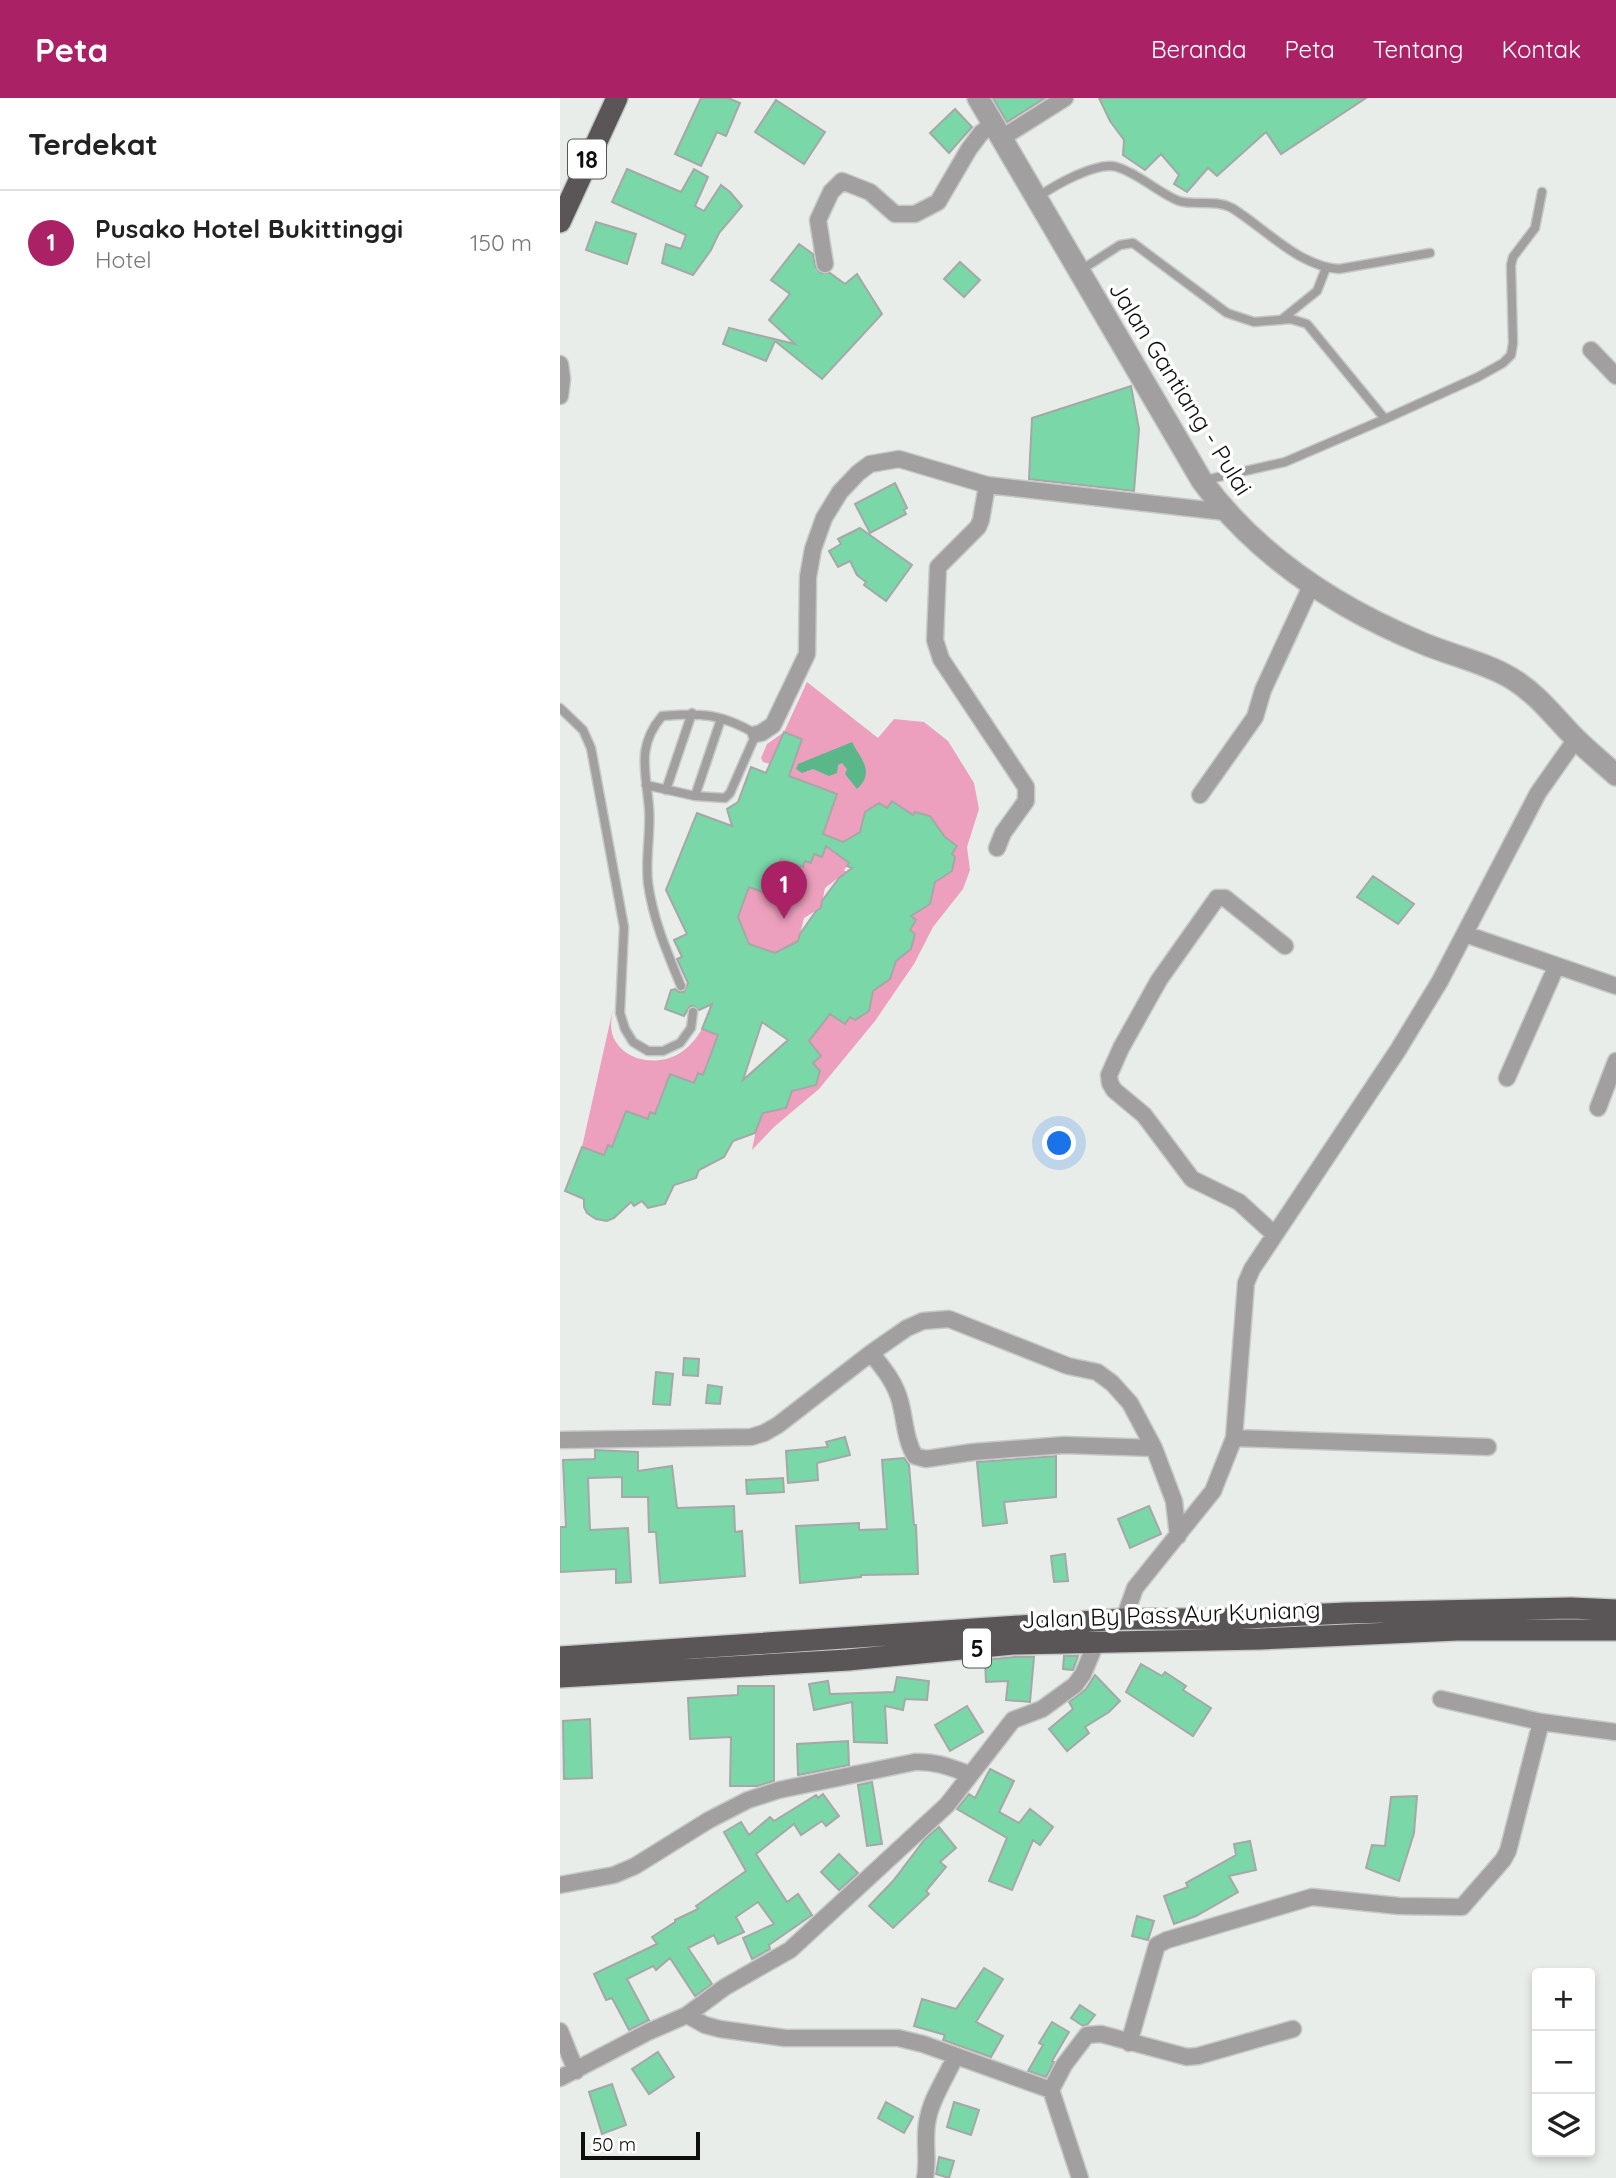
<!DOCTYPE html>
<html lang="id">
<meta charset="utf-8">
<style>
:root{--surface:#fff;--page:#f6f6f6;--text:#222;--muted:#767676;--line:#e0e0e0;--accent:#aa2166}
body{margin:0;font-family:Quicksand,sans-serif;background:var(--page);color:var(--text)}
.controls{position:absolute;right:21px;bottom:21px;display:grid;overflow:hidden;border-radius:7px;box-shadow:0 4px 10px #0003}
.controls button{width:63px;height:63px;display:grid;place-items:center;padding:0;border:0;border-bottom:2px solid var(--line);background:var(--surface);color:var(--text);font:35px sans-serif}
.scale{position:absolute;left:21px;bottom:18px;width:119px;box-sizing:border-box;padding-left:7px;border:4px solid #0d0e0d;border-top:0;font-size:19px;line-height:24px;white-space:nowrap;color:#0d0e0d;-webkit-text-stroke:5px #fff;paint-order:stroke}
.you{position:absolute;left:500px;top:1046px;width:24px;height:24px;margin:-18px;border:5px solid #fff;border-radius:50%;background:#1a73e8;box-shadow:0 0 0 10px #1a73e833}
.badge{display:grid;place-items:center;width:46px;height:46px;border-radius:50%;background:var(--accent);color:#fff;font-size:23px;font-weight:700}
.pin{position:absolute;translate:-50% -58px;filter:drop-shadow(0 2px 4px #0008)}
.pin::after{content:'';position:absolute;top:37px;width:24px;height:21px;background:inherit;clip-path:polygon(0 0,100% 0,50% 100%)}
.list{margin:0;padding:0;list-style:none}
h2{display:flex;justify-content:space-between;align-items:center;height:91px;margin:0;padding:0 28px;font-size:30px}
h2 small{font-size:23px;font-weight:400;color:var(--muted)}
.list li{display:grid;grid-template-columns:46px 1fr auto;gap:21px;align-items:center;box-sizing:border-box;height:105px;padding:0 28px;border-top:2px solid var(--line)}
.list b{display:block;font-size:26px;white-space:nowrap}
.list p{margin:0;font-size:23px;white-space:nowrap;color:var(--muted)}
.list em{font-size:23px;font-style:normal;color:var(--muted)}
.icon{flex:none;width:38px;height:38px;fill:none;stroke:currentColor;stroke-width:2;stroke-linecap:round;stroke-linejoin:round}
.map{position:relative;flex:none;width:1056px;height:2080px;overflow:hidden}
header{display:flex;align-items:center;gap:42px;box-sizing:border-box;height:98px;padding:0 35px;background:var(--accent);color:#fff}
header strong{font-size:33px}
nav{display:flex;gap:38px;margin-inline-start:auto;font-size:24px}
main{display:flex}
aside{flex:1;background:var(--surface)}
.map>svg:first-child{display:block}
</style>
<header>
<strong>Peta</strong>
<nav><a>Beranda</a><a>Peta</a><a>Tentang</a><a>Kontak</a></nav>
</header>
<main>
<aside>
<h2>Terdekat<small></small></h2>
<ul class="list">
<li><span class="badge">1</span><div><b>Pusako Hotel Bukittinggi</b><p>Hotel</p></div><em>150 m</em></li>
</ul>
</aside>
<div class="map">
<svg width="1056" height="2080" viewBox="0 0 1056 2080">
<rect width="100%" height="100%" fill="#e8edea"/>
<!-- green -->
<path fill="#eda0bd" d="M 247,584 L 318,640 L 334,621 L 364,624 L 388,643 L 414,685 L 419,711 L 407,749 L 410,772 L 403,791 L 373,829 L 354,866 L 315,923 L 259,991 L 214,1029 L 192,1052 L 201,1006 L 208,1014 L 226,1010 L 231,996 L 225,989 L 256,987 L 260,973 L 253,965 L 261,958 L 249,943 L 270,916 L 285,926 L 290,919 L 295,922 L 309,913 L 312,899 L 307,896 L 313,888 L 317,891 L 330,881 L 334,867 L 329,863 L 356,822 L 349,817 L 355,809 L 360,812 L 370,806 L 374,790 L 368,786 L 392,773 L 395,759 L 392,756 L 397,748 L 377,733 L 379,730 L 370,718 L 356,714 L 353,717 L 333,703 L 327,710 L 319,705 L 305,714 L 302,729 L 310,735 L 284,772 L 294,779 L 288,787 L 278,780 L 265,790 L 262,805 L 265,818 L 257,812 L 244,820 L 240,836 L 248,842 L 243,849 L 235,844 L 221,852 L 218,868 L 209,853 L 196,848 L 192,852 L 178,819 L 189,789 L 208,796 L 215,776 L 201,754 L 242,769 L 245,763 L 254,756 L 277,696 L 229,678 L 242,641 L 225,634 L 210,666 L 203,664 L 201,660 L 207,646 L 224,634 Z
M 53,911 C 51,922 49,934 56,944 C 68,964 100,968 120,955 C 129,949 136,941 142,931 L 158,937 L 143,977 L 138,976 L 134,985 L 110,976 L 95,1016 L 90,1014 L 88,1021 L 66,1013 L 52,1049 L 48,1048 L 44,1057 L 22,1049 Z"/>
<!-- water -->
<path fill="#5ab78a" d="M 292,644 C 300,660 316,674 297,691 L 285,676 L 287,671 L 282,665 L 278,667 L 277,675 L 269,678 L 253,671 L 242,675 L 236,671 L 238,666 Z"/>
<!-- building -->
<path fill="#7ad7a8" stroke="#a4a8a6" stroke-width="2" fill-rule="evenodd" d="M 141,0 L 168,0 L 180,5 L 166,38 L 157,34 L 141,68 L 115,56 Z
M 433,0 L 485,0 L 447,24 Z
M 539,0 L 806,0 L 721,56 L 706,34 L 657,78 L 648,70 L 627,94 L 614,86 L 619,77 L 601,56 L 585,72 L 563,57 L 564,42 L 550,23 Z
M 216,2 L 265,34 L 244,66 L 195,34 Z
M 395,11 L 412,29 L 389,55 L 370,35 Z
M 67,71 L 121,94 L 134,71 L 148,79 L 135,108 L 144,113 L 161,87 L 170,94 L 182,108 L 159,135 L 151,152 L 133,177 L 102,165 L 106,146 L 121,151 L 126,137 L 52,104 Z
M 36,124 L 76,136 L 67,166 L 26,152 Z
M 239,146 L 253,156 L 255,168 L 261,175 L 270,175 L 285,186 L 297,176 L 322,216 L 262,281 L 215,243 L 206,263 L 163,246 L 169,230 L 235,246 L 209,222 L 230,196 L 211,182 Z
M 400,164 L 420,182 L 404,199 L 384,181 Z
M 571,288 L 579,331 L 574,393 L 469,381 L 472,320 Z
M 335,385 L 347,410 L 344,412 L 346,416 L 310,435 L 295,406 Z
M 300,430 L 352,467 L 326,503 L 304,487 L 306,484 L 297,477 L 290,463 L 278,469 L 269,453 L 281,446 L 278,441 Z
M 224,634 L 242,641 L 229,678 L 277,696 L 263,736 L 283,744 L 300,734 L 305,714 L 319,705 L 327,710 L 332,703 L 353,717 L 355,714 L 370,718 L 385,739 L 397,748 L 392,756 L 395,759 L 392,773 L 375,784 L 370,806 L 351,818 L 356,822 L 350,832 L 355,836 L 351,851 L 336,863 L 330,881 L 313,893 L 309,913 L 295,922 L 290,919 L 285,926 L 270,916 L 249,943 L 261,958 L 253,965 L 260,973 L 256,987 L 232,993 L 226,1010 L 203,1015 L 195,1035 L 173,1043 L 164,1059 L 139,1072 L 136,1080 L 114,1087 L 105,1106 L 88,1110 L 82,1103 L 74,1108 L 71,1104 L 54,1120 L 47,1123 L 36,1121 L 27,1115 L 24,1109 L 24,1101 L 5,1093 L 22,1049 L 44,1057 L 48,1047 L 52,1049 L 66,1013 L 88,1021 L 90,1014 L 95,1016 L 110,976 L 134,985 L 138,975 L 143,977 L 158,937 L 142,931 L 152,906 L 139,912 L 134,908 L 130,908 L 124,918 L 105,911 L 111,892 L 115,891 L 119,894 L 124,894 L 128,885 L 117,861 L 122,859 L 114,842 L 127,836 L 106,792 L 137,715 L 172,728 L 167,711 L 178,704 L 191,669 L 206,675 ZM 266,748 L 289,765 L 287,768 L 292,770 L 279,780 L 262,803 L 261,810 L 256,813 L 240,836 L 238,843 L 215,855 L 189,846 L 178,819 L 189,789 L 208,796 L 221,761 L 243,769 L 245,763 L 251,765 L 254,756 L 262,759 ZM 202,924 L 228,942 L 183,982 Z
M 813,778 L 854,806 L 838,826 L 797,799 Z
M 124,1260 L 139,1261 L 138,1278 L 123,1277 Z
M 96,1274 L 113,1276 L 110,1307 L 93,1306 Z
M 148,1287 L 162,1289 L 160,1306 L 146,1305 Z
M 285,1339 L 290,1357 L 257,1365 L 258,1382 L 228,1385 L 226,1353 L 268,1349 L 266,1344 Z
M 35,1352 L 78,1354 L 78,1373 L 112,1368 L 117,1410 L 174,1408 L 175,1434 L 182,1433 L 185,1478 L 100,1485 L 96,1434 L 89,1434 L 88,1399 L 62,1399 L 62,1379 L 28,1380 L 30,1432 L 68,1430 L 71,1484 L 56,1485 L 56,1471 L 0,1474 L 0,1429 L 6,1429 L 3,1362 L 35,1361 Z
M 496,1358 L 496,1399 L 444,1404 L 447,1425 L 423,1428 L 417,1364 Z
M 344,1360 L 349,1367 L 354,1427 L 356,1427 L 358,1476 L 301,1477 L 301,1479 L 240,1485 L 236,1428 L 299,1425 L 299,1432 L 327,1431 L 322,1362 Z
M 223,1380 L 224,1394 L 187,1396 L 186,1382 Z
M 589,1408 L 601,1436 L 570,1450 L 558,1421 Z
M 505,1456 L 508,1483 L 494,1484 L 491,1458 Z
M 504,1558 L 518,1558 L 513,1572 L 503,1571 Z
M 454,1559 L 474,1559 L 470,1604 L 446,1602 L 448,1583 L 426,1584 L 425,1562 Z
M 581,1566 L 602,1578 L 605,1574 L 626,1588 L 623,1592 L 651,1610 L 633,1638 L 566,1594 Z
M 535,1577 L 560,1603 L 549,1614 L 525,1629 L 529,1635 L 507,1653 L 489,1631 L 513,1611 L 509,1604 L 526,1591 Z
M 337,1579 L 369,1583 L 367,1602 L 345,1601 L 343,1612 L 325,1608 L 327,1645 L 294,1644 L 292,1604 L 254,1612 L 249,1586 L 268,1583 L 270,1596 L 334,1594 Z
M 178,1588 L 214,1588 L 214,1683 L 197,1688 L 170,1688 L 171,1639 L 130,1641 L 128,1600 L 178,1597 Z
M 407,1608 L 423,1634 L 390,1653 L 375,1627 Z
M 30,1621 L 32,1680 L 4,1681 L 3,1623 Z
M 288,1643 L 289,1667 L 238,1677 L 237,1646 Z
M 430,1671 L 454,1683 L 439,1714 L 459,1725 L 470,1711 L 493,1729 L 480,1747 L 473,1742 L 452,1792 L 429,1783 L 447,1740 L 397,1711 L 409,1696 L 415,1700 Z
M 312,1684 L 322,1746 L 307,1748 L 298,1687 Z
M 263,1696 L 279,1718 L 266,1728 L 262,1723 L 241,1737 L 234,1726 L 196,1756 L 227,1804 L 238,1796 L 252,1817 L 209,1847 L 210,1851 L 192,1861 L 183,1840 L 214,1826 L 198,1804 L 176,1819 L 184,1834 L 158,1846 L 154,1837 L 128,1850 L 152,1886 L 135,1898 L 110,1860 L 96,1872 L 93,1868 L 67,1881 L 89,1922 L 69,1932 L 52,1900 L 46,1902 L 34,1876 L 97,1846 L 92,1839 L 115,1824 L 115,1822 L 138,1811 L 136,1808 L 186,1773 L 164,1734 L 181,1724 L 189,1737 L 210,1719 L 214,1723 L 256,1697 L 258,1700 Z
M 857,1698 L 854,1735 L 839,1783 L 806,1770 L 812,1747 L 825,1748 L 831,1699 Z
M 379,1729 L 396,1750 L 380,1764 L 386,1769 L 366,1793 L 369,1796 L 333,1830 L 309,1808 L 333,1783 L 365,1741 Z
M 690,1743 L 696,1772 L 669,1778 L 678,1794 L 636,1818 L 614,1826 L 604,1798 L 628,1789 L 626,1785 L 676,1757 L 674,1746 Z
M 279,1756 L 298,1775 L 279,1792 L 261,1774 Z
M 577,1818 L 594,1823 L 588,1842 L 572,1838 Z
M 424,1870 L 443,1881 L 416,1924 L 443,1938 L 431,1959 L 383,1942 L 385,1937 L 354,1928 L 362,1901 L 396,1911 Z
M 520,1907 L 535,1917 L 528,1926 L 523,1928 L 511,1920 Z
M 492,1924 L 509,1934 L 492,1963 L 494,1964 L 486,1979 L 468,1973 L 483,1947 L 479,1945 Z
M 98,1954 L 114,1979 L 89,1996 L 72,1971 Z
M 52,1986 L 66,2027 L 42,2036 L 29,1994 Z
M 326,2004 L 353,2019 L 344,2035 L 318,2020 Z
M 394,2004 L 419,2012 L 411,2037 L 387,2029 Z
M 379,2059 L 394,2063 L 389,2080 L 376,2076 Z"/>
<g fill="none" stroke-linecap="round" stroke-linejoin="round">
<!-- service casing -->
<g stroke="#c5c9c7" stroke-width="11">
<path id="service" d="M 478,99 C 495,87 537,63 557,69 C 580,76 598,95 619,103 C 637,108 655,101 672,110 C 706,131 738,168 779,171 L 870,155
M 521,172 L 560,147 L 573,145 L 667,215 L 694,224 L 731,221 L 747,226 L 825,321
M 721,222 L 757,193 L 766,170
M 645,382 L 725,364 L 825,321 L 918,279 L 943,265 L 951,257 L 953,245 L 951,167 L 953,159 L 975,130 L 982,94
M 0,610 L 23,632 L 31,650 L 64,829 L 60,915 L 65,931 L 73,944 L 88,953 L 103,953 L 120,945 L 131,930 L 133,914
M 86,687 L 135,698 L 165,700 L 170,695 L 196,636 C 162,616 140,614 102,618 C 76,649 86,673 89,710 C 91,735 85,761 88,785 C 93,822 107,854 121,888
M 106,692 L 132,615
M 135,698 L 161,621"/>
</g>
<!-- minor casing -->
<g stroke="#c5c9c7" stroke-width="19">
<path id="minor" d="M 440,41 L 505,0
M 265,166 L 258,122 L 271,94 L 282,83 L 310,94 L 335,116 L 355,116 L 378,104 L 409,51 L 421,35 L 432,27
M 1031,252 L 1056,278
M 0,266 L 2,281 L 0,298
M 427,387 L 421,422 L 418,429 L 378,469 L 375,542 L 381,561 L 466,689 L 466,703 L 443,735 L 437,750
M 196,636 L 201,635 L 213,627 L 247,556 L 248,479 L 253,451 L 264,420 L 280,394 L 298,375 L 310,366 L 339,361 L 427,387 L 665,414
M 640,697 L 695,619 L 703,592 L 752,486
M 905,836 L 1056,888
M 947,980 L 996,869
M 1038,1010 L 1056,963
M 714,1136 L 679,1104 L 632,1081 L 584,1017 L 554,992 L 550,985 L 549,977 L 561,950 L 599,882 L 657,800 L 665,800 L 725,848
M 311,1255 C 323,1270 335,1284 340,1303 C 345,1321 345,1342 355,1358 L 366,1361 L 413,1354 L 504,1347 L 594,1350
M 674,1340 L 928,1349
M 0,1342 L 191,1339 L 204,1335 L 218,1327 L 311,1255 L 347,1230 L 363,1223 L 389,1221 L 508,1268 L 537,1274 L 552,1285 L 570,1305 L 594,1350 L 614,1403 L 618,1438
M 564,1521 L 575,1490 L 653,1393 L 674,1340 L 686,1185 L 692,1171 L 838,952 L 880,883 L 978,695 L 1016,641
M 881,1601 L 981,1624 L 1056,1634
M 0,1787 L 54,1777 L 75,1768 L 149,1722 L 188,1702 L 219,1692 L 355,1664 C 375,1663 390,1669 409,1676
M 127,1917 L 145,1927 L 160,1931 L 225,1940 L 338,1940 L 363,1946 L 491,1992
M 0,1933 L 16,1973
M 569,1945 L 597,1847 L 607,1842 L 752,1799 L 839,1808 L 902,1809 L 943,1762 L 948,1753 L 981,1624
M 0,1980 L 88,1934 L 127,1917 L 165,1889 L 230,1852 L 387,1707 L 453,1622 L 482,1611 L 515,1587 L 523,1576 L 536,1545
M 365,2080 C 369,2060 363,2040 368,2020 C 372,1999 387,1978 395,1959
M 520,2080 L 491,1992 L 504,1967 L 527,1937 L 541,1936 L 627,1959 L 638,1958 L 733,1931"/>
</g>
<!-- tertiary casing -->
<g stroke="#c5c9c7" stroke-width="24">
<path id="tertiary" d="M 418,0 L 642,383 C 698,459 775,509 862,545 C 890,557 924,564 951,580 C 979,597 994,619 1016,641 C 1029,654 1043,665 1056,677"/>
</g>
<!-- trunk casing -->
<g stroke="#c5c9c7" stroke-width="24">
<path id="trunk" d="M 0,124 L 57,0
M 0,1559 L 564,1521 L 667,1521 L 786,1515 L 1011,1510 L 1056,1512
M 0,1579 L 288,1562 L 453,1546 L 700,1541 L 897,1532 L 1056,1532"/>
</g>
<!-- service -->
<use href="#service" stroke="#a19f9f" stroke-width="8"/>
<!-- minor -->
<use href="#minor" stroke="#a19f9f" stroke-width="16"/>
<!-- tertiary -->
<use href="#tertiary" stroke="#a19f9f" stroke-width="21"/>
<!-- trunk -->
<use href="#trunk" stroke="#5a5556" stroke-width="21"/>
</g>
<g text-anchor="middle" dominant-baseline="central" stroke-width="7" stroke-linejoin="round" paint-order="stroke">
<!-- shield labels -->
<g fill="#fff" stroke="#565656" stroke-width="2">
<rect x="8" y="41.5" width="38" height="39" rx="5"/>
<rect x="403" y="1530.5" width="28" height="39" rx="5"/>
</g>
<g font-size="23" font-weight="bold" fill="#0d0e0d">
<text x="27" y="61">18</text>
<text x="417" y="1550">5</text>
</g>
<!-- street labels -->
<g font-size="24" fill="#0d0e0d" stroke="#fff">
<text transform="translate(621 290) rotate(58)">Jalan Gantiang - Pulai</text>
<text transform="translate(611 1516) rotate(-2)">Jalan By Pass Aur Kuniang</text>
</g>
</g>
</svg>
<div class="controls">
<button>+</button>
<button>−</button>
<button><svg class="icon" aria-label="layers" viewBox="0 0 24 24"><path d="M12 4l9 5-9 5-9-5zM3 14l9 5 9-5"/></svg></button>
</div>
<div class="scale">50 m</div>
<div class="you"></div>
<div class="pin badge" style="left:224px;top:821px">1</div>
</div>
</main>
